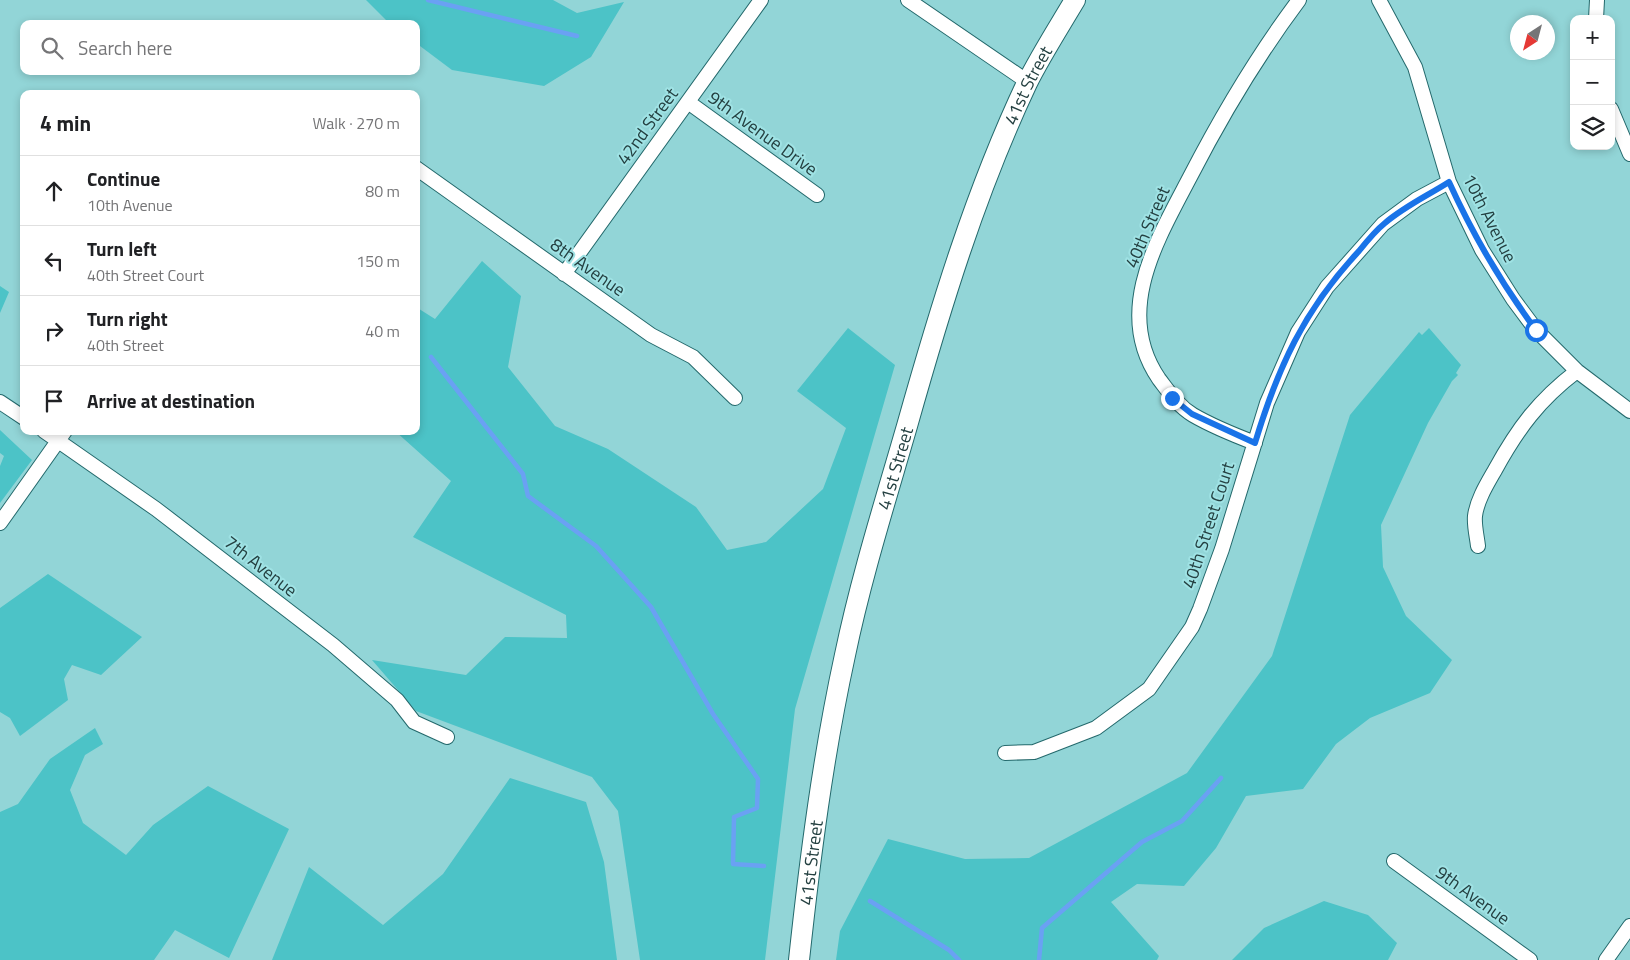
<!DOCTYPE html>
<meta charset="utf-8">
<style>
:root{--surface:#fff;--page:#f6f6f6;--text:#202124;--muted:#757577;--line:#e0e0e0}
body{margin:0;font-family:"Titillium Web",sans-serif;background:var(--page);color:var(--text)}
.controls{position:absolute;right:15px;top:15px;display:grid;overflow:hidden;border-radius:10px;box-shadow:0 2px 8px #0003}
.controls button{width:45px;height:45px;display:grid;place-items:center;padding:0;border:0;border-bottom:1px solid var(--line);background:var(--surface);color:var(--text);font:25px sans-serif}
.compass{position:absolute;left:1510px;top:15px;width:45px;height:45px;border-radius:50%;background:var(--surface);box-shadow:0 2px 8px #0003;rotate:216deg}
.stop{position:absolute;width:15px;height:15px;margin:-11px;border:4px solid #1a73e8;border-radius:50%;background:#fff}
.stop.end{background:#1a73e8;border-color:#fff;box-shadow:0 1px 5px #0008}
.list{margin:0;padding:0;list-style:none}
h2{display:flex;justify-content:space-between;align-items:center;height:65px;margin:0;padding:0 20px;font-size:21px}
h2 small{font-size:16px;font-weight:400;color:var(--muted)}
.list li{display:grid;grid-template-columns:32px 1fr auto;gap:15px;align-items:center;box-sizing:border-box;height:70px;padding:0 20px;border-top:1px solid var(--line)}
.list b{display:block;font-size:19px;white-space:nowrap}
.list p{margin:0;font-size:16px;white-space:nowrap;color:var(--muted)}
.list em{font-size:16px;font-style:normal;color:var(--muted)}
.icon{flex:none;width:28px;height:28px;fill:none;stroke:currentColor;stroke-width:2;stroke-linecap:round;stroke-linejoin:round}
.map{position:relative;flex:none;width:1630px;height:960px;overflow:hidden}
.search{position:absolute;background:var(--surface);box-shadow:0 2px 8px #0003;left:20px;top:20px;width:400px;height:55px;display:flex;align-items:center;gap:12px;box-sizing:border-box;padding:0 18px;border-radius:10px;color:var(--muted);font-size:19px}
.panel{position:absolute;background:var(--surface);box-shadow:0 2px 8px #0003;left:20px;top:90px;width:400px;height:345px;border-radius:10px}
.map>svg:first-child{display:block}
</style>
<div class="map">
<svg width="1630" height="960" viewBox="0 0 1630 960">
<rect width="100%" height="100%" fill="#92d5d7"/>
<!-- green -->
<path fill="#4cc3c7" d="M 366,0 L 553,0 L 577,13 L 624,2 L 591,57 L 544,86 L 452,70 L 416,43 L 416,24 L 390,24 Z
M 482,261 L 521,296 L 508,367 L 555,426 L 608,449 L 696,507 L 727,550 L 766,542 L 823,489 L 846,428 L 797,391 L 848,328 L 895,365 L 795,709 L 765,960 L 640,960 L 618,811 L 592,777 L 416,711 L 372,660 L 466,675 L 505,637 L 567,638 L 566,615 L 413,537 L 451,481 L 395,431 L 416,431 L 416,307 L 435,319 Z
M 0,286 L 9,292 L 0,313 Z
M 1429,328 L 1461,365 L 1456,373 L 1458,375 L 1452,381 L 1428,423 L 1381,525 L 1383,567 L 1406,616 L 1452,660 L 1430,693 L 1370,718 L 1336,744 L 1303,789 L 1246,796 L 1216,848 L 1184,886 L 1137,884 L 1111,902 L 1159,956 L 1157,960 L 836,960 L 840,931 L 888,839 L 965,859 L 1029,858 L 1187,773 L 1272,656 L 1350,415 L 1419,332 L 1422,335 Z
M 0,430 L 32,460 L 0,503 L 0,466 L 4,456 L 0,453 Z
M 48,574 L 142,637 L 101,675 L 72,665 L 64,679 L 68,700 L 20,736 L 10,718 L 0,712 L 0,608 Z
M 95,728 L 103,744 L 85,755 L 70,790 L 83,823 L 126,855 L 153,825 L 208,786 L 289,829 L 229,958 L 175,930 L 154,960 L 0,960 L 0,812 L 18,804 L 50,759 Z
M 510,778 L 586,802 L 604,862 L 617,960 L 272,960 L 309,867 L 383,925 L 443,874 Z
M 1324,901 L 1368,915 L 1397,943 L 1388,960 L 1232,960 L 1264,928 Z"/>
<g fill="none" stroke-linecap="round" stroke-linejoin="round">
<!-- stream -->
<path stroke="#6aa1f3" stroke-width="4.5" d="M 428,0 L 577,36
M 431,357 L 523,474 L 528,496 L 596,546 L 651,607 L 713,714 L 758,779 L 757,808 L 734,817 L 733,864 L 764,866
M 870,901 L 949,950 L 959,960
M 1039,960 L 1042,928 L 1142,842 L 1182,821 L 1221,778"/>
<!-- street casing -->
<g stroke="#24696c" stroke-width="16">
<path id="street" d="M 908,0 L 1028,82
M 1379,0 L 1415,67 L 1449,182 L 1482,250 L 1513,299 L 1536,330 L 1577,371 L 1630,411
M 1596,19 L 1597,0
M 688,102 L 817,195
M 1611,109 L 1630,154
M 416,168 L 651,335 L 693,357 L 735,398
M 564,274 L 761,0
M 0,402 L 24,418
M 44,431 L 156,509 L 333,645 L 397,700 L 414,722 L 447,737
M 1255,443 C 1234,435 1212,426 1193,415 C 1178,406 1169,392 1159,379 C 1113,312 1157,240 1190,177 C 1222,115 1257,56 1299,0
M 0,523 L 65,431
M 1478,546 C 1477,537 1474,525 1475,516 C 1477,500 1487,484 1495,470 C 1518,428 1539,400 1577,371
M 1005,753 L 1034,752 L 1096,728 L 1149,689 L 1192,627 L 1200,609 L 1222,549 L 1267,403 L 1298,332 L 1327,287 L 1383,224 L 1417,199 L 1449,182
M 1394,861 L 1530,960
M 1606,960 L 1630,926"/>
</g>
<!-- secondary casing -->
<g stroke="#24696c" stroke-width="22">
<g id="secondary">
<path id="s1" d="M 799,960 C 810,858 823,756 845,655 C 861,578 885,502 907,426 C 940,309 975,193 1027,83 C 1041,55 1059,27 1075,0"/>
</g>
</g>
<!-- street -->
<use href="#street" stroke="#fff" stroke-width="14"/>
<!-- secondary -->
<use href="#secondary" stroke="#fff" stroke-width="20"/>
</g>
<g fill="none" stroke-linecap="round" stroke-linejoin="round">
<!-- route -->
<path stroke="#1a73e8" stroke-width="6" d="M 1172,398 L 1192,414 L 1255,443 C 1278,367 1304,310 1359,251 C 1367,241 1375,231 1385,223 C 1405,206 1427,196 1449,182 C 1473,235 1501,283 1536,330"/>
</g>
<g text-anchor="middle" dominant-baseline="central" stroke-width="4" stroke-linejoin="round" paint-order="stroke">
<!-- street labels -->
<g font-size="18" fill="#244041" stroke="#9fe2e4">
<text stroke="none"><textPath href="#s1" startOffset="908">41st Street</textPath></text>
<text transform="translate(647 126) rotate(-54)">42nd Street</text>
<text transform="translate(763 133) rotate(36)">9th Avenue Drive</text>
<text transform="translate(1490 218) rotate(63)">10th Avenue</text>
<text transform="translate(1147 227) rotate(-67)">40th Street</text>
<text transform="translate(588 267) rotate(35)">8th Avenue</text>
<text stroke="none"><textPath href="#s1" startOffset="502">41st Street</textPath></text>
<text transform="translate(1208 525) rotate(-72)">40th Street Court</text>
<text transform="translate(261 566) rotate(38)">7th Avenue</text>
<text stroke="none"><textPath href="#s1" startOffset="98">41st Street</textPath></text>
<text transform="translate(1473 895) rotate(36)">9th Avenue</text>
</g>
</g>
</svg>
<div class="controls">
<button>+</button>
<button>−</button>
<button><svg class="icon" aria-label="layers" viewBox="0 0 24 24"><path d="M12 4l9 5-9 5-9-5zM3 14l9 5 9-5"/></svg></button>
</div>
<svg class="compass" viewBox="-18 -18 36 36"><path d="M0-13l5 13h-10z" fill="#e53935"/><path d="M0 13l5-13h-10z" fill="#757577"/></svg>
<div class="stop" style="left:1536px;top:330px"></div>
<div class="stop end" style="left:1172px;top:398px"></div>
<div class="search"><svg class="icon" aria-label="search" viewBox="0 0 24 24"><circle cx="10" cy="10" r="6"/><path d="M15 15l6 6"/></svg>Search here</div>
<section class="panel">
<h2>4 min<small>Walk · 270 m</small></h2>
<ul class="list">
<li><svg class="icon" aria-label="ahead" viewBox="0 0 24 24"><path d="M12 20V5M6 11l6-6 6 6"/></svg><div><b>Continue</b><p>10th Avenue</p></div><em>80 m</em></li>
<li><svg class="icon" aria-label="left" viewBox="0 0 24 24"><path d="M17 20v-9H6M10 6l-5 5 5 5"/></svg><div><b>Turn left</b><p>40th Street Court</p></div><em>150 m</em></li>
<li><svg class="icon" aria-label="right" viewBox="0 0 24 24"><path d="M7 20v-9h11M14 6l5 5-5 5"/></svg><div><b>Turn right</b><p>40th Street</p></div><em>40 m</em></li>
<li><svg class="icon" aria-label="arrive" viewBox="0 0 24 24"><path d="M6 21V4h12l-3 4 3 4H6"/></svg><div><b>Arrive at destination</b></div></li>
</ul>
</section>
</div>
